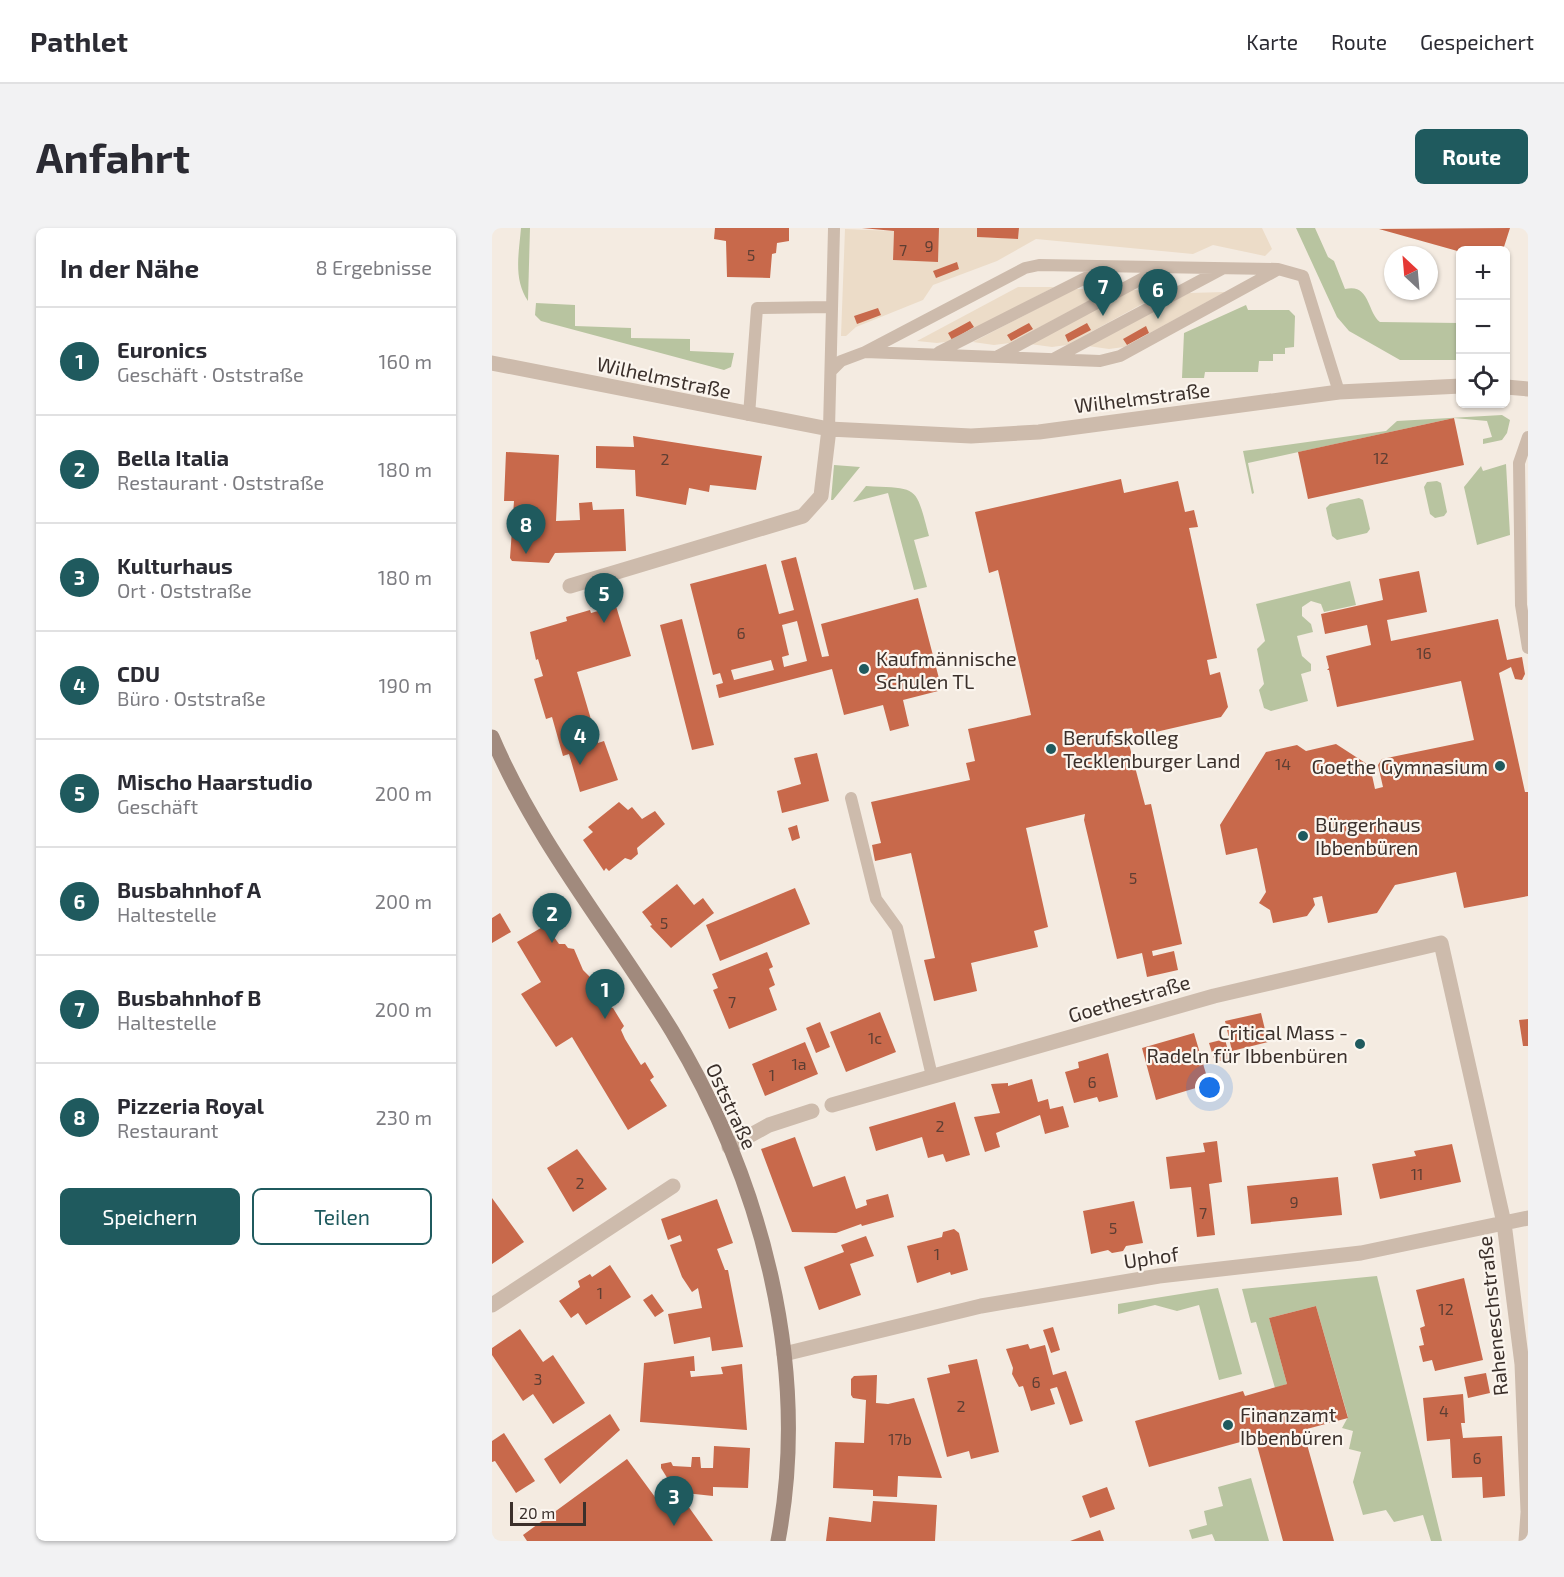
<!DOCTYPE html>
<html lang="de">
<meta charset="utf-8">
<style>
:root{--surface:#fff;--page:#f2f2f3;--text:#2b2b33;--muted:#7c7c81;--line:#e1e1e2;--accent:#1f5a5e}
body{margin:0;font-family:"Exo 2",sans-serif;background:var(--page);color:var(--text)}
.controls{position:absolute;right:18px;top:18px;display:grid;overflow:hidden;border-radius:9px;box-shadow:0 2px 4px #0004}
.controls button{width:54px;height:54px;display:grid;place-items:center;padding:0;border:0;border-bottom:2px solid var(--line);background:var(--surface);color:var(--text);font:30px sans-serif}
.compass{position:absolute;left:892px;top:18px;width:54px;height:54px;border-radius:50%;background:var(--surface);box-shadow:0 2px 4px #0004;rotate:334deg}
.scale{position:absolute;left:18px;bottom:15px;width:76px;box-sizing:border-box;padding-left:6px;border:3px solid #3b302b;border-top:0;font-size:16px;line-height:21px;white-space:nowrap;color:#3b302b;-webkit-text-stroke:4px #fbf5ee;paint-order:stroke}
.you{position:absolute;left:718px;top:860px;width:21px;height:21px;margin:-15px;border:4px solid #fff;border-radius:50%;background:#1a73e8;box-shadow:0 0 0 9px #1a73e833}
.badge{display:grid;place-items:center;width:39px;height:39px;border-radius:50%;background:var(--accent);color:#fff;font-size:20px;font-weight:700}
.pin{position:absolute;translate:-50% -50px;filter:drop-shadow(0 2px 3px #0008)}
.pin::after{content:'';position:absolute;top:32px;width:21px;height:18px;background:inherit;clip-path:polygon(0 0,100% 0,50% 100%)}
.list{margin:0;padding:0;list-style:none}
h2{display:flex;justify-content:space-between;align-items:center;height:78px;margin:0;padding:0 24px;font-size:26px}
h2 small{font-size:20px;font-weight:400;color:var(--muted)}
.list li{display:grid;grid-template-columns:39px 1fr auto;gap:18px;align-items:center;box-sizing:border-box;height:108px;padding:0 24px;border-top:2px solid var(--line)}
.list b{display:block;font-size:22px;white-space:nowrap}
.list p{margin:0;font-size:20px;white-space:nowrap;color:var(--muted)}
.list em{font-size:20px;font-style:normal;color:var(--muted)}
.actions{display:flex;gap:12px;padding:18px 24px}
.actions a{flex:1;padding:14px 0;border:2px solid var(--accent);border-radius:9px;text-align:center;font-size:21px;color:var(--accent)}
.actions .main{background:var(--accent);color:#fff}
.icon{flex:none;width:33px;height:33px;fill:none;stroke:currentColor;stroke-width:2;stroke-linecap:round;stroke-linejoin:round}
.map{position:relative;flex:none;width:1036px;height:1313px;overflow:hidden;border-radius:9px}
header{display:flex;align-items:center;gap:36px;box-sizing:border-box;height:84px;padding:0 30px;background:var(--surface);border-bottom:2px solid var(--line)}
header strong{font-size:28px}
nav{display:flex;gap:33px;margin-inline-start:auto;font-size:21px}
.intro{display:flex;align-items:center;justify-content:space-between;box-sizing:border-box;height:144px;padding:0 36px}
h1{margin:0;font-size:42px}
.button{padding:15px 27px;border-radius:9px;background:var(--accent);color:#fff;font-size:21px;font-weight:700}
main{display:flex;gap:36px;padding:0 36px}
aside{flex:1;background:var(--surface);border-radius:9px;box-shadow:0 2px 4px #0004}
.map>svg:first-child{display:block}
</style>
<header>
<strong>Pathlet</strong>
<nav><a>Karte</a><a>Route</a><a>Gespeichert</a></nav>
</header>
<div class="intro"><h1>Anfahrt</h1><a class="button">Route</a></div>
<main>
<aside>
<h2>In der Nähe<small>8 Ergebnisse</small></h2>
<ul class="list">
<li><span class="badge">1</span><div><b>Euronics</b><p>Geschäft · Oststraße</p></div><em>160 m</em></li>
<li><span class="badge">2</span><div><b>Bella Italia</b><p>Restaurant · Oststraße</p></div><em>180 m</em></li>
<li><span class="badge">3</span><div><b>Kulturhaus</b><p>Ort · Oststraße</p></div><em>180 m</em></li>
<li><span class="badge">4</span><div><b>CDU</b><p>Büro · Oststraße</p></div><em>190 m</em></li>
<li><span class="badge">5</span><div><b>Mischo Haarstudio</b><p>Geschäft</p></div><em>200 m</em></li>
<li><span class="badge">6</span><div><b>Busbahnhof A</b><p>Haltestelle</p></div><em>200 m</em></li>
<li><span class="badge">7</span><div><b>Busbahnhof B</b><p>Haltestelle</p></div><em>200 m</em></li>
<li><span class="badge">8</span><div><b>Pizzeria Royal</b><p>Restaurant</p></div><em>230 m</em></li>
</ul>
<div class="actions"><a class="main">Speichern</a><a>Teilen</a></div>
</aside>
<div class="map">
<svg width="1036" height="1313" viewBox="0 0 1036 1313">
<rect width="100%" height="100%" fill="#f4ebe1"/>
<!-- green -->
<path fill="#b8c4a0" d="M 29,0 L 38,0 L 36,73 C 21,51 27,25 29,0 Z
M 804,0 L 823,0 L 836,29 L 842,33 L 853,61 C 878,55 875,84 888,94 L 967,95 L 968,79 L 968,132 L 908,132 L 857,103 L 845,89 Z
M 44,75 L 83,77 L 83,98 L 139,100 L 139,110 L 198,111 L 198,123 L 242,125 L 239,139 L 232,142 L 49,93 L 43,87 Z
M 754,77 L 756,82 L 797,82 L 803,88 L 802,119 L 793,120 L 793,126 L 781,126 L 781,133 L 767,133 L 766,144 L 713,144 L 712,150 L 690,150 L 692,105 Z
M 1010,187 L 1018,192 L 1015,205 L 1010,212 L 991,216 L 991,211 L 1000,209 L 995,193 L 962,190 L 756,235 L 762,265 L 760,266 L 751,223 L 894,203 L 905,193 Z
M 1014,236 L 1018,307 L 985,317 L 972,259 L 989,238 L 991,243 Z
M 342,237 L 368,239 L 341,272 L 339,272 Z
M 945,253 L 949,255 L 955,284 L 952,288 L 943,290 L 938,286 L 932,259 L 935,254 Z
M 374,258 C 427,261 423,256 437,308 L 422,312 L 435,359 L 422,362 L 396,265 L 361,274 Z
M 867,270 L 871,272 L 878,301 L 875,305 L 845,312 L 840,308 L 834,280 L 838,276 Z
M 858,353 L 864,377 L 832,384 L 829,376 L 819,373 L 810,379 L 810,388 L 819,396 L 821,404 L 805,408 L 810,428 L 819,436 L 819,443 L 809,446 L 816,473 L 779,483 L 772,480 L 767,462 L 772,456 L 765,421 L 773,413 L 764,376 Z
M 885,1048 L 950,1313 L 939,1313 L 931,1287 L 902,1294 L 894,1282 L 871,1287 L 861,1254 L 869,1224 L 857,1221 L 861,1203 L 850,1200 L 856,1189 L 824,1078 L 777,1090 L 795,1156 L 783,1160 L 764,1094 L 759,1095 L 750,1061 Z
M 726,1060 L 750,1146 L 727,1152 L 707,1077 L 685,1083 L 663,1077 L 626,1086 L 626,1076 Z
M 759,1250 L 777,1313 L 723,1313 L 720,1306 L 700,1311 L 697,1302 L 715,1297 L 712,1283 L 731,1278 L 726,1259 Z"/>
<!-- plaza -->
<path fill="#ecdcc8" d="M 447,0 L 485,0 L 485,9 L 526,11 L 527,0 L 770,0 L 780,21 L 773,28 L 721,17 L 701,26 L 544,11 L 505,33 L 441,57 L 431,72 L 364,99 L 354,108 L 349,108 L 353,1 L 402,3 L 401,32 L 445,33 Z
M 526,59 L 562,59 L 461,113 L 445,115 L 425,113 Z
M 583,61 L 619,61 L 518,115 L 502,117 L 481,114 Z
M 639,62 L 676,62 L 575,117 L 560,119 L 538,116 Z
M 733,64 L 632,119 L 617,121 L 596,118 L 697,65 Z"/>
<!-- building -->
<path fill="#c8694b" fill-rule="evenodd" d="M 223,0 L 297,0 L 297,13 L 285,15 L 284,25 L 280,26 L 278,50 L 235,49 L 234,13 L 222,11 Z
M 370,0 L 447,0 L 446,34 L 401,32 L 402,3 Z
M 485,0 L 527,0 L 526,11 L 485,9 Z
M 1018,0 L 1011,22 L 969,24 L 887,1 Z
M 465,34 L 467,41 L 444,50 L 441,43 Z
M 386,80 L 389,87 L 365,96 L 362,88 Z
M 478,93 L 482,99 L 460,112 L 456,105 Z
M 537,95 L 541,101 L 519,113 L 515,107 Z
M 595,95 L 599,102 L 576,114 L 573,107 Z
M 654,98 L 657,105 L 635,117 L 631,111 Z
M 962,190 L 972,237 L 816,271 L 806,224 Z
M 141,208 L 270,228 L 264,262 L 218,257 L 217,264 L 197,260 L 194,277 L 144,268 L 143,242 L 104,240 L 104,218 L 142,219 Z
M 14,224 L 67,227 L 64,293 L 88,292 L 87,275 L 100,274 L 101,282 L 132,281 L 134,323 L 63,325 L 57,335 L 20,333 L 18,330 L 22,273 L 12,273 Z
M 629,251 L 632,265 L 686,253 L 693,284 L 702,282 L 706,299 L 697,300 L 725,430 L 715,432 L 718,447 L 728,444 L 736,479 L 729,489 L 642,509 L 640,500 L 633,501 L 653,577 L 659,576 L 690,716 L 660,723 L 661,728 L 682,723 L 686,742 L 655,749 L 650,725 L 625,731 L 592,592 L 593,586 L 534,600 L 556,699 L 542,703 L 546,719 L 479,735 L 485,763 L 442,773 L 432,732 L 443,730 L 419,625 L 383,633 L 380,617 L 389,615 L 379,574 L 478,552 L 474,535 L 483,533 L 476,501 L 539,487 L 506,342 L 497,345 L 483,284 Z
M 304,329 L 330,429 L 337,428 L 329,396 L 426,370 L 450,462 L 411,472 L 417,498 L 398,503 L 391,477 L 352,487 L 340,441 L 227,470 L 224,457 L 231,455 L 228,445 L 221,447 L 198,356 L 274,336 L 287,386 L 302,382 L 289,333 ZM 305,393 L 315,433 L 292,439 L 290,429 L 297,427 L 290,397 ZM 279,432 L 282,442 L 242,452 L 239,442 Z
M 927,343 L 935,384 L 895,392 L 899,413 L 1006,391 L 1015,432 L 1030,429 L 1033,446 L 1030,452 L 1023,451 L 1019,439 L 1007,445 L 1033,564 L 1036,564 L 1036,668 L 972,680 L 964,644 L 903,657 L 885,685 L 836,695 L 830,668 L 821,670 L 823,677 L 815,688 L 781,695 L 778,682 L 767,675 L 774,664 L 765,620 L 734,627 L 728,597 L 774,524 L 805,517 L 814,523 L 844,516 L 878,538 L 883,561 L 891,559 L 886,537 L 890,531 L 982,512 L 969,453 L 845,479 L 837,442 L 835,442 L 837,440 L 834,428 L 879,417 L 875,397 L 833,406 L 829,386 L 891,372 L 887,351 Z
M 124,378 L 139,428 L 85,444 L 106,515 L 112,513 L 126,552 L 88,564 L 77,526 L 71,528 L 60,489 L 54,491 L 42,451 L 51,448 L 46,431 L 44,432 L 38,404 L 75,393 L 74,389 L 98,382 L 99,385 Z
M 190,391 L 222,517 L 200,522 L 168,397 Z
M 325,525 L 337,573 L 290,585 L 285,563 L 309,556 L 302,530 Z
M 127,574 L 136,582 L 140,579 L 150,591 L 163,583 L 173,596 L 145,620 L 146,626 L 139,632 L 133,630 L 117,643 L 114,640 L 112,643 L 91,612 L 101,604 L 96,599 Z
M 305,597 L 308,610 L 300,613 L 296,600 Z
M 185,656 L 202,677 L 211,670 L 222,685 L 179,720 L 158,698 L 160,697 L 150,684 Z
M 303,660 L 318,696 L 228,733 L 214,697 Z
M 8,685 L 19,704 L 0,715 L 0,690 Z
M 59,694 L 65,703 L 62,709 L 67,716 L 73,716 L 76,720 L 82,721 L 91,742 L 98,749 L 100,747 L 113,771 L 110,773 L 114,779 L 121,780 L 132,798 L 129,802 L 133,811 L 149,837 L 153,834 L 162,849 L 158,852 L 175,878 L 136,902 L 80,809 L 64,819 L 29,766 L 49,754 L 25,714 Z
M 275,724 L 281,739 L 277,741 L 283,757 L 277,760 L 285,782 L 237,801 L 221,762 L 226,760 L 220,746 Z
M 388,784 L 404,824 L 354,844 L 338,804 Z
M 769,785 L 776,814 L 740,823 L 733,793 Z
M 1036,791 L 1036,818 L 1031,818 L 1027,792 Z
M 328,794 L 338,819 L 324,825 L 314,800 Z
M 702,805 L 717,856 L 664,872 L 650,820 Z
M 733,811 L 738,831 L 723,834 L 717,815 Z
M 313,814 L 326,846 L 273,868 L 260,836 Z
M 616,825 L 626,869 L 607,874 L 605,869 L 582,875 L 573,844 L 587,840 L 586,834 Z
M 540,851 L 546,874 L 556,871 L 558,881 L 571,878 L 577,899 L 553,906 L 548,887 L 504,905 L 508,919 L 493,924 L 482,889 L 508,885 L 499,856 L 516,855 L 516,858 Z
M 463,874 L 478,927 L 454,934 L 451,926 L 436,930 L 430,909 L 384,923 L 377,899 Z
M 303,909 L 321,959 L 353,948 L 364,981 L 375,977 L 374,972 L 396,966 L 402,989 L 370,998 L 369,996 L 344,1005 L 300,1004 L 269,921 Z
M 725,913 L 730,954 L 717,956 L 723,1007 L 705,1009 L 699,959 L 678,961 L 674,929 L 713,924 L 711,915 Z
M 960,916 L 969,954 L 888,971 L 880,936 L 924,928 L 922,923 Z
M 85,921 L 115,961 L 81,984 L 55,940 Z
M 846,949 L 850,987 L 759,996 L 755,958 Z
M 0,970 L 32,1014 L 0,1036 Z
M 225,971 L 241,1015 L 225,1021 L 233,1042 L 236,1042 L 251,1119 L 220,1123 L 218,1109 L 182,1116 L 176,1086 L 210,1080 L 206,1060 L 200,1064 L 190,1049 L 178,1017 L 190,1013 L 188,1007 L 176,1012 L 169,991 Z
M 642,973 L 651,1015 L 634,1018 L 631,1023 L 620,1025 L 616,1022 L 599,1026 L 591,983 Z
M 462,1001 L 467,1005 L 476,1042 L 459,1047 L 458,1044 L 425,1055 L 415,1018 L 450,1009 L 451,1004 Z
M 374,1008 L 382,1028 L 358,1036 L 369,1067 L 327,1082 L 312,1039 L 352,1024 L 349,1017 Z
M 118,1037 L 139,1069 L 94,1097 L 86,1085 L 79,1090 L 67,1073 L 88,1059 L 86,1053 L 98,1046 L 100,1049 Z
M 972,1050 L 991,1132 L 943,1143 L 940,1132 L 931,1134 L 927,1118 L 932,1117 L 928,1100 L 933,1098 L 924,1062 Z
M 160,1066 L 172,1083 L 163,1089 L 151,1072 Z
M 824,1078 L 856,1190 L 811,1202 L 842,1313 L 791,1313 L 763,1210 L 657,1239 L 643,1193 L 751,1163 L 753,1168 L 795,1156 L 777,1090 Z
M 561,1099 L 568,1122 L 559,1125 L 551,1102 Z
M 28,1101 L 51,1134 L 61,1127 L 93,1175 L 61,1196 L 41,1166 L 31,1173 L 0,1127 L 0,1120 Z
M 536,1116 L 538,1121 L 553,1117 L 561,1147 L 574,1143 L 591,1193 L 578,1197 L 565,1159 L 558,1161 L 563,1176 L 539,1183 L 531,1158 L 527,1159 L 520,1146 L 521,1140 L 514,1121 Z
M 202,1128 L 203,1143 L 198,1143 L 199,1149 L 231,1146 L 229,1139 L 250,1136 L 255,1202 L 148,1194 L 152,1135 Z
M 485,1131 L 507,1224 L 479,1231 L 477,1223 L 455,1229 L 435,1150 L 458,1145 L 456,1137 Z
M 994,1145 L 998,1165 L 976,1170 L 972,1149 Z
M 385,1147 L 384,1175 L 396,1176 L 422,1170 L 450,1250 L 406,1248 L 405,1269 L 381,1268 L 381,1262 L 341,1260 L 343,1214 L 372,1215 L 374,1172 L 361,1170 L 359,1167 L 359,1151 L 362,1148 Z
M 971,1166 L 973,1195 L 969,1195 L 971,1210 L 1010,1208 L 1013,1268 L 991,1270 L 990,1249 L 960,1250 L 958,1211 L 935,1213 L 931,1170 Z
M 118,1186 L 128,1202 L 68,1256 L 52,1231 Z
M 12,1205 L 43,1253 L 24,1265 L 3,1233 L 0,1234 L 0,1213 Z
M 222,1218 L 258,1220 L 256,1260 L 221,1259 L 221,1268 L 184,1264 L 169,1240 L 169,1236 L 179,1234 L 181,1238 L 199,1239 L 200,1229 L 208,1229 L 209,1240 L 221,1240 Z
M 135,1231 L 174,1284 L 191,1271 L 221,1313 L 35,1313 L 31,1307 Z
M 615,1259 L 623,1281 L 598,1290 L 590,1268 Z
M 381,1273 L 445,1277 L 443,1313 L 334,1313 L 337,1289 L 379,1294 Z
M 608,1302 L 612,1313 L 578,1313 Z"/>
<g fill="none" stroke-linecap="round" stroke-linejoin="round">
<!-- service -->
<path stroke="#cdbbac" stroke-width="12" d="M 373,124 L 533,40 L 547,37 L 786,41 L 811,48 L 847,164
M 447,124 L 611,41
M 506,128 L 668,41
M 563,130 L 730,41
M 339,143 L 349,133 L 373,124 L 608,133 L 628,128 L 785,42
M 257,187 L 265,80 L 339,79
M 337,201 L 342,1
M 1036,209 L 1027,235 L 1029,377 L 1036,420
M 359,570 L 384,671 L 405,700 L 440,848"/>
<!-- minor -->
<path stroke="#cdbbac" stroke-width="15" d="M 0,135 L 337,201 L 479,208 L 547,204 L 847,164 L 969,158
M 1014,159 L 1036,161
M 78,358 L 311,288 L 329,268 L 337,201
M 340,877 L 722,768 L 949,715 L 1012,995 L 1030,1136 L 1036,1283
M 237,919 L 277,897 L 320,883
M 0,1077 L 181,958
M 292,1126 L 489,1078 L 667,1048 L 869,1025 L 1036,990
M 1034,1313 L 1036,1285"/>
<!-- secondary -->
<path stroke="#a18a7d" stroke-width="15" d="M 0,509 C 45,615 120,705 180,803 C 270,953 319,1139 286,1313"/>
</g>
<!-- markers -->
<g fill="#1f5a5e" stroke="#fbf5ee" stroke-width="2">
<circle cx="372" cy="441" r="6"/>
<circle cx="559" cy="521" r="6"/>
<circle cx="1008" cy="538" r="6"/>
<circle cx="811" cy="608" r="6"/>
<circle cx="868" cy="816" r="6"/>
<circle cx="736" cy="1197" r="6"/>
</g>
<g text-anchor="middle" dominant-baseline="central" stroke-width="4.5" stroke-linejoin="round" paint-order="stroke">
<!-- number labels -->
<g font-size="16" fill="#5e3e33">
<text x="437" y="17">9</text>
<text x="411" y="21">7</text>
<text x="259" y="26">5</text>
<text x="889" y="229">12</text>
<text x="173" y="230">2</text>
<text x="249" y="404">6</text>
<text x="932" y="424">16</text>
<text x="791" y="535">14</text>
<text x="641" y="649">5</text>
<text x="172" y="694">5</text>
<text x="240" y="773">7</text>
<text x="383" y="809">1c</text>
<text x="307" y="835">1a</text>
<text x="280" y="846">1</text>
<text x="600" y="853">6</text>
<text x="448" y="897">2</text>
<text x="925" y="945">11</text>
<text x="88" y="954">2</text>
<text x="802" y="973">9</text>
<text x="711" y="984">7</text>
<text x="621" y="999">5</text>
<text x="445" y="1025">1</text>
<text x="108" y="1064">1</text>
<text x="954" y="1080">12</text>
<text x="46" y="1150">3</text>
<text x="544" y="1153">6</text>
<text x="469" y="1177">2</text>
<text x="952" y="1182">4</text>
<text x="408" y="1210">17b</text>
<text x="985" y="1229">6</text>
</g>
<!-- street labels -->
<g font-size="20" fill="#3b302b" stroke="#fbf5ee">
<text transform="translate(172 149) rotate(12)">Wilhelmstraße</text>
<text transform="translate(650 169) rotate(-7)">Wilhelmstraße</text>
<text transform="translate(637 770) rotate(-16)">Goethestraße</text>
<text transform="translate(240 878) rotate(65)">Oststraße</text>
<text transform="translate(659 1029) rotate(-8)">Uphof</text>
<text transform="translate(1000 1088) rotate(-96)">Raheneschstraße</text>
</g>
<!-- poi labels -->
<g font-size="20" fill="#3b302b" stroke="#fbf5ee" text-anchor="start">
<text x="384" y="430">Kaufmännische<tspan x="384" dy="23">Schulen TL</tspan></text>
<text x="571" y="509">Berufskolleg<tspan x="571" dy="23">Tecklenburger Land</tspan></text>
<text x="996" y="538" text-anchor="end">Goethe Gymnasium</text>
<text x="823" y="596">Bürgerhaus<tspan x="823" dy="23">Ibbenbüren</tspan></text>
<text x="856" y="804" text-anchor="end">Critical Mass -<tspan x="856" dy="23">Radeln für Ibbenbüren</tspan></text>
<text x="748" y="1186">Finanzamt<tspan x="748" dy="23">Ibbenbüren</tspan></text>
</g>
</g>
</svg>
<div class="controls">
<button>+</button>
<button>−</button>
<button><svg class="icon" aria-label="locate" viewBox="0 0 24 24"><circle cx="12" cy="12" r="6"/><path d="M12 2v4M12 18v4M2 12h4M18 12h4"/></svg></button>
</div>
<svg class="compass" viewBox="-18 -18 36 36"><path d="M0-13l5 13h-10z" fill="#e53935"/><path d="M0 13l5-13h-10z" fill="#7c7c81"/></svg>
<div class="scale">20 m</div>
<div class="you"></div>
<div class="pin badge" style="left:113px;top:791px">1</div>
<div class="pin badge" style="left:60px;top:715px">2</div>
<div class="pin badge" style="left:182px;top:1298px">3</div>
<div class="pin badge" style="left:88px;top:537px">4</div>
<div class="pin badge" style="left:112px;top:395px">5</div>
<div class="pin badge" style="left:666px;top:91px">6</div>
<div class="pin badge" style="left:611px;top:88px">7</div>
<div class="pin badge" style="left:34px;top:326px">8</div>
</div>
</main>
